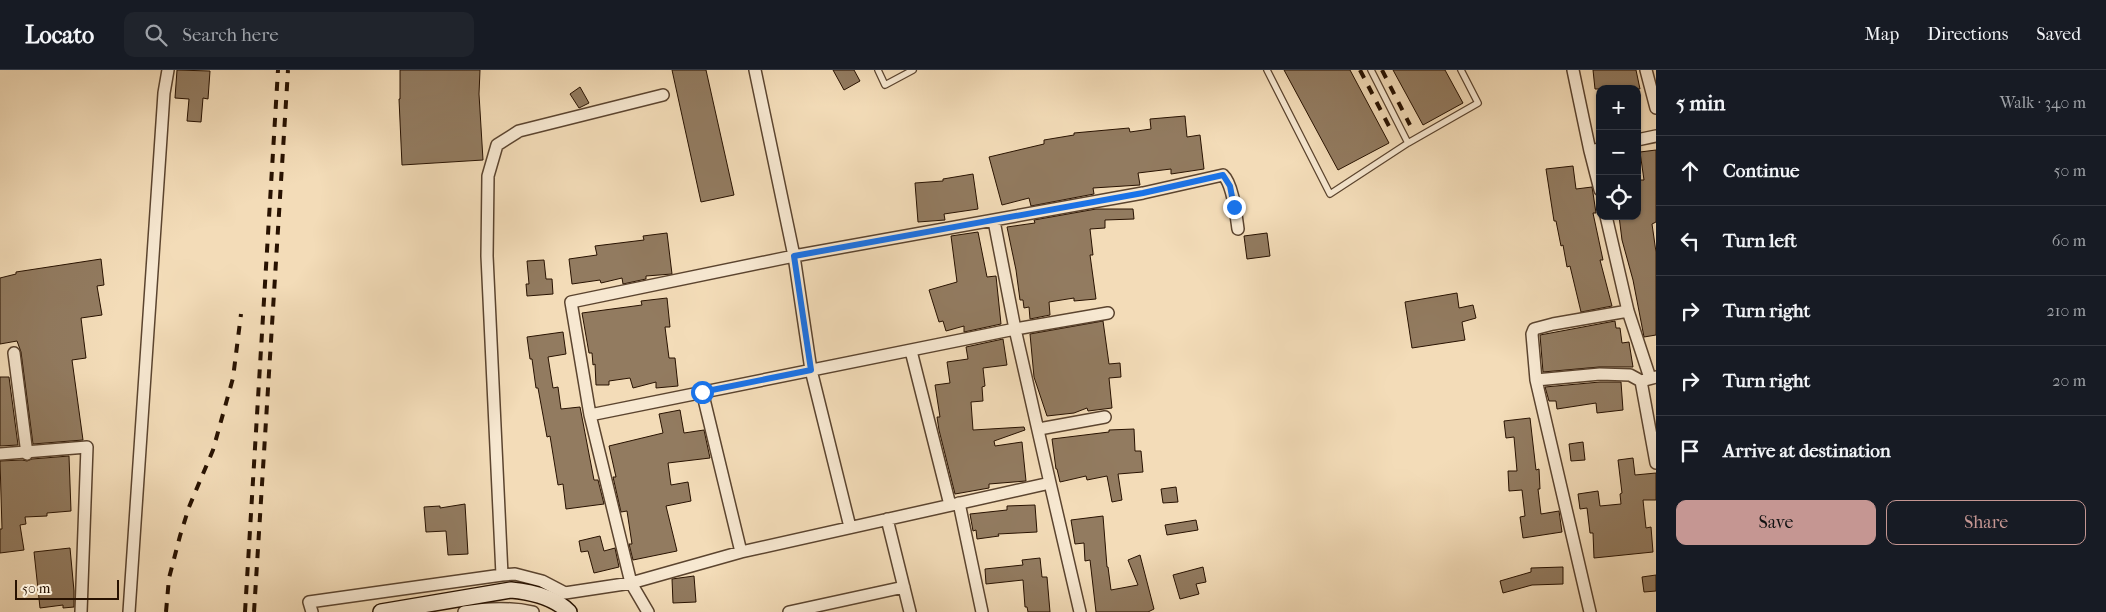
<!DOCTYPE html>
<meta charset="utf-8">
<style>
:root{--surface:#171b24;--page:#20242c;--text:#f1f3f6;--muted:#9ea1a6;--line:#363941;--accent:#c59692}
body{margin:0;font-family:"IM FELL French Canon",serif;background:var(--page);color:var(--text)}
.controls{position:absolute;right:15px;top:15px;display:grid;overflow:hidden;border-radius:10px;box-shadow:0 1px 4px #0004}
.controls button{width:45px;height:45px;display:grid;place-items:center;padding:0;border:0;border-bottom:1px solid var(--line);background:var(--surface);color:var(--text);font:25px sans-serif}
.scale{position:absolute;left:15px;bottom:12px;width:104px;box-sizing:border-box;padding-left:5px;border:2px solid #281201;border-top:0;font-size:14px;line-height:18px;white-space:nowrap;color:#281201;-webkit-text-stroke:4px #f7e8d1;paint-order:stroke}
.stop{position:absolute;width:15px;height:15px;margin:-11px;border:4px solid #1a73e8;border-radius:50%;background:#fff}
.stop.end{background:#1a73e8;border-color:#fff;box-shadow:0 1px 5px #0008}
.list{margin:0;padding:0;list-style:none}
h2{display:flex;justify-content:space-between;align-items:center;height:65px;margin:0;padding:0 20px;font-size:21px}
h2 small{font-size:16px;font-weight:400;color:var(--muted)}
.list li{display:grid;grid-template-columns:32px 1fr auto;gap:15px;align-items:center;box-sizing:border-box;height:70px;padding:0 20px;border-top:1px solid var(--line)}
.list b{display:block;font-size:19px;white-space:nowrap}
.list em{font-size:16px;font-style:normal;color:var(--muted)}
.actions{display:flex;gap:10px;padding:15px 20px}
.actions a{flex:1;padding:11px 0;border:1px solid var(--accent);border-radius:10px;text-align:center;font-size:18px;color:var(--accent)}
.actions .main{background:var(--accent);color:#111}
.icon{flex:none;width:28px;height:28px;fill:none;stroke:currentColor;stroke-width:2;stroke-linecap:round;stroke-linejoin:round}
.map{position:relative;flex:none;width:1656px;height:542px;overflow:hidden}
header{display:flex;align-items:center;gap:30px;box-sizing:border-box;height:70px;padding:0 25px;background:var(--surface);border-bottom:1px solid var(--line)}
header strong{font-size:24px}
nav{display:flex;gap:28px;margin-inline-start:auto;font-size:18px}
.search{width:350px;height:45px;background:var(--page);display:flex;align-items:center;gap:12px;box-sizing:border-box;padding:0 18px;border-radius:10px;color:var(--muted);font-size:19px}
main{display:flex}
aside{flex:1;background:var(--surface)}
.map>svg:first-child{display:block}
</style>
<header>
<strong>Locato</strong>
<div class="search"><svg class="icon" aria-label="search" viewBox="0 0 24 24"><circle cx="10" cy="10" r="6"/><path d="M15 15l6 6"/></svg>Search here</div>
<nav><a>Map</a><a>Directions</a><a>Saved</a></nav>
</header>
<main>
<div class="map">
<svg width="1656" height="542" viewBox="0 0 1656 542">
<rect width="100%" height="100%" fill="#f3dcb8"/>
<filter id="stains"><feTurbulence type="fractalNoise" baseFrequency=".004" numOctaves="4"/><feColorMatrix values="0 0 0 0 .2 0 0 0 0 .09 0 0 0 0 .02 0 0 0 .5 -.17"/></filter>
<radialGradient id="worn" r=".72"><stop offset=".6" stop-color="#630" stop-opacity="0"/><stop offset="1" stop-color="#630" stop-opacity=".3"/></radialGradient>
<!-- building -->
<path fill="#927b60" stroke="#281201" d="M 177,0 L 210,1 L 208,29 L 203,28 L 201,52 L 187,51 L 189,29 L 175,28 Z
M 400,0 L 480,0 L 479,24 L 483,90 L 402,95 L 399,29 L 400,29 Z
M 672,0 L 706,0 L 734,125 L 701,132 Z
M 833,0 L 854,0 L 860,11 L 844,20 Z
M 1284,0 L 1350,0 L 1389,73 L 1338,100 Z
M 1393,0 L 1445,0 L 1463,33 L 1423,55 Z
M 1593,0 L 1636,0 L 1640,19 L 1595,19 Z
M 580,17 L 589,33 L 579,38 L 570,24 Z
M 1185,46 L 1187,67 L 1200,65 L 1204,99 L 1171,104 L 1171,99 L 1138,103 L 1140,115 L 1093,118 L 1094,124 L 1031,136 L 1029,128 L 1002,135 L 989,87 L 1044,74 L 1044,70 L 1074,65 L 1074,63 L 1129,58 L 1130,62 L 1151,59 L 1150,49 Z
M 1656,80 L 1656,152 L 1652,154 L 1656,182 L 1656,265 L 1644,267 L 1633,210 L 1622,170 L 1619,146 L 1637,146 L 1637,110 L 1644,110 L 1640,82 Z
M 1573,96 L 1576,119 L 1592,117 L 1593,123 L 1596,143 L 1593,143 L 1603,190 L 1600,190 L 1612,236 L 1581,242 L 1570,196 L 1567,197 L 1563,175 L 1561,176 L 1556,151 L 1554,151 L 1546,99 Z
M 973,104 L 978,139 L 944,144 L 945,150 L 918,152 L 915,113 L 943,111 L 943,109 Z
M 1096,139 L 1133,139 L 1134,149 L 1105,150 L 1105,158 L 1090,159 L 1093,185 L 1090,185 L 1096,229 L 1074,231 L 1074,228 L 1049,232 L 1050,245 L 1030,249 L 1029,237 L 1024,238 L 1023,230 L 1020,230 L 1016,200 L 1007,157 L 1035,153 L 1034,150 Z
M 978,162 L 987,207 L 996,206 L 1001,254 L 964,262 L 964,256 L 946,261 L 943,251 L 939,252 L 929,220 L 957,212 L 951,166 Z
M 667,163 L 672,204 L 646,206 L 646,209 L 623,214 L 622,208 L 601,213 L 600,210 L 572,214 L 569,189 L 597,185 L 595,176 L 644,170 L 643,166 Z
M 1267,163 L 1270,186 L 1247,189 L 1244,166 Z
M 101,189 L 104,215 L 97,216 L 102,245 L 81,248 L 86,288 L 72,290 L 83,370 L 33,374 L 21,282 L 17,271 L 0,274 L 0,208 L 16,204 L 16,202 Z
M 544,190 L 546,209 L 552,209 L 553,224 L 527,226 L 526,214 L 529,214 L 527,191 Z
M 1457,223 L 1459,238 L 1473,235 L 1476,248 L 1462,252 L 1465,270 L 1412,278 L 1405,232 Z
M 667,228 L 670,257 L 665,257 L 669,288 L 675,288 L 678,316 L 656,318 L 656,312 L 633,318 L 630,308 L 609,311 L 609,315 L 596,315 L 595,294 L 593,295 L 592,283 L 589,283 L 582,243 L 642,235 L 641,231 Z
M 1103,251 L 1109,294 L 1120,293 L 1121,307 L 1109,308 L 1112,338 L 1088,341 L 1087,338 L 1074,343 L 1047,346 L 1034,307 L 1030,264 Z
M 1615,251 L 1616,258 L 1620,258 L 1622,273 L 1629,272 L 1633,297 L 1599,297 L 1543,302 L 1540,265 Z
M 563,262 L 566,284 L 548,287 L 553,318 L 558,317 L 561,339 L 580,337 L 594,410 L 598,410 L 604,434 L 566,439 L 563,414 L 558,415 L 550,366 L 547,367 L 538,318 L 536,318 L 532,289 L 530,289 L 527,267 Z
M 1003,269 L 1007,295 L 983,298 L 985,316 L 982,317 L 983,331 L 971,332 L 973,360 L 1024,357 L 1025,360 L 994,371 L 995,376 L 1022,372 L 1026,411 L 989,414 L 989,418 L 955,424 L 939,360 L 937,347 L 940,347 L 935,315 L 950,313 L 947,292 L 968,289 L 966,277 Z
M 0,307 L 9,307 L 18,375 L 0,376 Z
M 1600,312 L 1621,312 L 1623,340 L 1597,343 L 1596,333 L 1557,339 L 1556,331 L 1549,331 L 1545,317 Z
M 680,340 L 684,363 L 704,360 L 710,388 L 668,393 L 671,415 L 688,412 L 691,431 L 666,436 L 677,481 L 633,490 L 629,474 L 632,474 L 627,441 L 621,442 L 613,407 L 616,407 L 609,376 L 663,363 L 659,344 Z
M 1530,348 L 1536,400 L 1539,399 L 1540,419 L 1538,419 L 1541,444 L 1559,441 L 1562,462 L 1523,468 L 1520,447 L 1525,446 L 1522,420 L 1509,421 L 1508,401 L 1517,401 L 1514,367 L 1506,368 L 1504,351 Z
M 1134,359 L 1135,381 L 1141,381 L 1143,402 L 1118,404 L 1122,430 L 1112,432 L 1107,406 L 1087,410 L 1086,406 L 1060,412 L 1057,399 L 1056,399 L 1052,369 L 1109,362 L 1109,360 Z
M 1583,372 L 1585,390 L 1571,391 L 1569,374 Z
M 69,386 L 71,441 L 47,443 L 47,446 L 25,447 L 26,454 L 20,455 L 24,480 L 0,483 L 0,459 L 2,459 L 0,391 L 22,390 L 27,391 L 32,389 Z
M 1633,388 L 1635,405 L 1656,403 L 1656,430 L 1643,430 L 1646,458 L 1651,457 L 1653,482 L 1594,488 L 1593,463 L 1590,463 L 1587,438 L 1580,439 L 1578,424 L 1598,421 L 1600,436 L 1621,434 L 1620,424 L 1622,423 L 1618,390 Z
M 1176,417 L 1178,432 L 1163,433 L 1161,419 Z
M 465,434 L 468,484 L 448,485 L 446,461 L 426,462 L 424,437 L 440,436 L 440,438 Z
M 1035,435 L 1037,462 L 998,464 L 999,466 L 977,469 L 976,460 L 973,461 L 970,444 L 1007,440 L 1007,436 Z
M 1103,446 L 1107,497 L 1108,497 L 1111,520 L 1138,515 L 1128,490 L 1140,485 L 1154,539 L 1148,542 L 1096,542 L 1090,490 L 1085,491 L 1084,473 L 1075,474 L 1071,450 Z
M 1196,450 L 1198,460 L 1167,465 L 1165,455 Z
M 600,466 L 604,481 L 615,478 L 619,497 L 594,503 L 588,481 L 581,482 L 579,471 Z
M 70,478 L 74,521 L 74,537 L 63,538 L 63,535 L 40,538 L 34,482 Z
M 1040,488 L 1042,507 L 1047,507 L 1050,542 L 1028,542 L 1027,537 L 1025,537 L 1023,510 L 986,514 L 985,499 L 1023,495 L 1022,490 Z
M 1203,497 L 1206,512 L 1196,514 L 1199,524 L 1180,529 L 1173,505 Z
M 1563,497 L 1563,514 L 1532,515 L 1503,523 L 1500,511 L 1531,502 L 1531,498 Z
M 1656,505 L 1656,521 L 1644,522 L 1642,507 Z
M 694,506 L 696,532 L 673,533 L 672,509 Z"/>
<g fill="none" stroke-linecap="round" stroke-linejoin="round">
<!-- lane casing -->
<g stroke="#5b442f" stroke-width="8">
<path id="lane" d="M 878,0 L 885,15 L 913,0
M 1267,0 L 1330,124 L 1408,73 L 1478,33 L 1461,0
M 1371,0 L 1408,73"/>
</g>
<!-- street casing -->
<g stroke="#5b442f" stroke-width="14">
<path id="street" d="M 755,0 L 794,186 L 811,300 L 850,457
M 1573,0 L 1590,81
M 1646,0 L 1656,38
M 663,25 L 519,61 L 497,75 L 488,106 L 487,186 L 502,505 L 515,504 L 542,511 L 565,523 L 631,513 L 741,482 L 1050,413 L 1080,542
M 1637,70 L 1656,66
M 1600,79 L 1590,81 L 1600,120
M 1606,146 L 1628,241 L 1650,308
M 994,151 L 1015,259 L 1050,413
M 911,281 L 950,435
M 14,283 L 27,384
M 1536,310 L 1532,264 L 1534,259 L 1553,254 L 1628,241
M 1641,311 L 1656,393
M 702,321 L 741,482
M 590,345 L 1015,259 L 1108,243
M 1039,359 L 1105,347
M 0,384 L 87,377 L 81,542
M 959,433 L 982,542
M 887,449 L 910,542
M 129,542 L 164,23 L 168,0
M 312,542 L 309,532 L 502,505
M 464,542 C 487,538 510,537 533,542
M 648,542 L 631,513 L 590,345 L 571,232 L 794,186 L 1143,123 L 1223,105 C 1233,114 1236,145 1238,159
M 789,542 L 904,517
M 1590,542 L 1536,310 L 1600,304 L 1630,305 L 1641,311 L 1656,307"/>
</g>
<!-- secondary casing -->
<g stroke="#281201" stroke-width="18">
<path id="secondary" d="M 381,542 L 511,520 C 532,522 554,527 569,542"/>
</g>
<!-- lane -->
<use href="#lane" stroke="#f7e8d1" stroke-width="5.5"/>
<!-- street -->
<use href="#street" stroke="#f7e8d1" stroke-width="11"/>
<!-- secondary -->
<use href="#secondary" stroke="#f7e8d1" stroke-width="15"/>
<!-- rail -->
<path stroke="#281201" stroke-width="4" stroke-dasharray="9 9" stroke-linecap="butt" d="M 1360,0 L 1393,64
M 1382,0 L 1410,55
M 166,542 L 169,508 L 180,466 L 189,437 L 213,380 L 233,308 L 241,244
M 245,542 L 278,0
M 254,542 L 288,0"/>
</g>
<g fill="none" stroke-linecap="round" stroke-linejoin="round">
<!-- route -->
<path stroke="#1a73e8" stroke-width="6" d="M 702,322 L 811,300 L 794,186 L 1143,123 L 1223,105 L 1230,116 L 1234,137"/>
</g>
<rect width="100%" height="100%" filter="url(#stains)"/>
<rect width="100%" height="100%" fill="url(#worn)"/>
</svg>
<div class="controls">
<button>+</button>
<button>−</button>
<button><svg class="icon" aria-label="locate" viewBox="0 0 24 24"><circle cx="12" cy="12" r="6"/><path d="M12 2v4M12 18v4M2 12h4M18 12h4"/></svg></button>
</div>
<div class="scale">50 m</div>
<div class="stop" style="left:702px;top:322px"></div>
<div class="stop end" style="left:1234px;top:137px"></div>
</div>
<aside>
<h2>5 min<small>Walk · 340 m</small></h2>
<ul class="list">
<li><svg class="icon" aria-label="ahead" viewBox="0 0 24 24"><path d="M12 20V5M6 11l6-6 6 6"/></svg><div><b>Continue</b></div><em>50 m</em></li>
<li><svg class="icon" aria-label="left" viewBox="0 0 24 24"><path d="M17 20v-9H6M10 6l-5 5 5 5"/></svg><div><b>Turn left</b></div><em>60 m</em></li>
<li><svg class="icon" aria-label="right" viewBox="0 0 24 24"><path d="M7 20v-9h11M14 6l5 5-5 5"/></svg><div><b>Turn right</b></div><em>210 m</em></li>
<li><svg class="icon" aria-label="right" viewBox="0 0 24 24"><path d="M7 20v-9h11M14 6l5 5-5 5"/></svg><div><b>Turn right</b></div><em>20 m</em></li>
<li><svg class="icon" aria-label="arrive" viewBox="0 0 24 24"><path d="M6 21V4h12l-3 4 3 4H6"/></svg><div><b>Arrive at destination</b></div></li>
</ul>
<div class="actions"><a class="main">Save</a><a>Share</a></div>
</aside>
</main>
